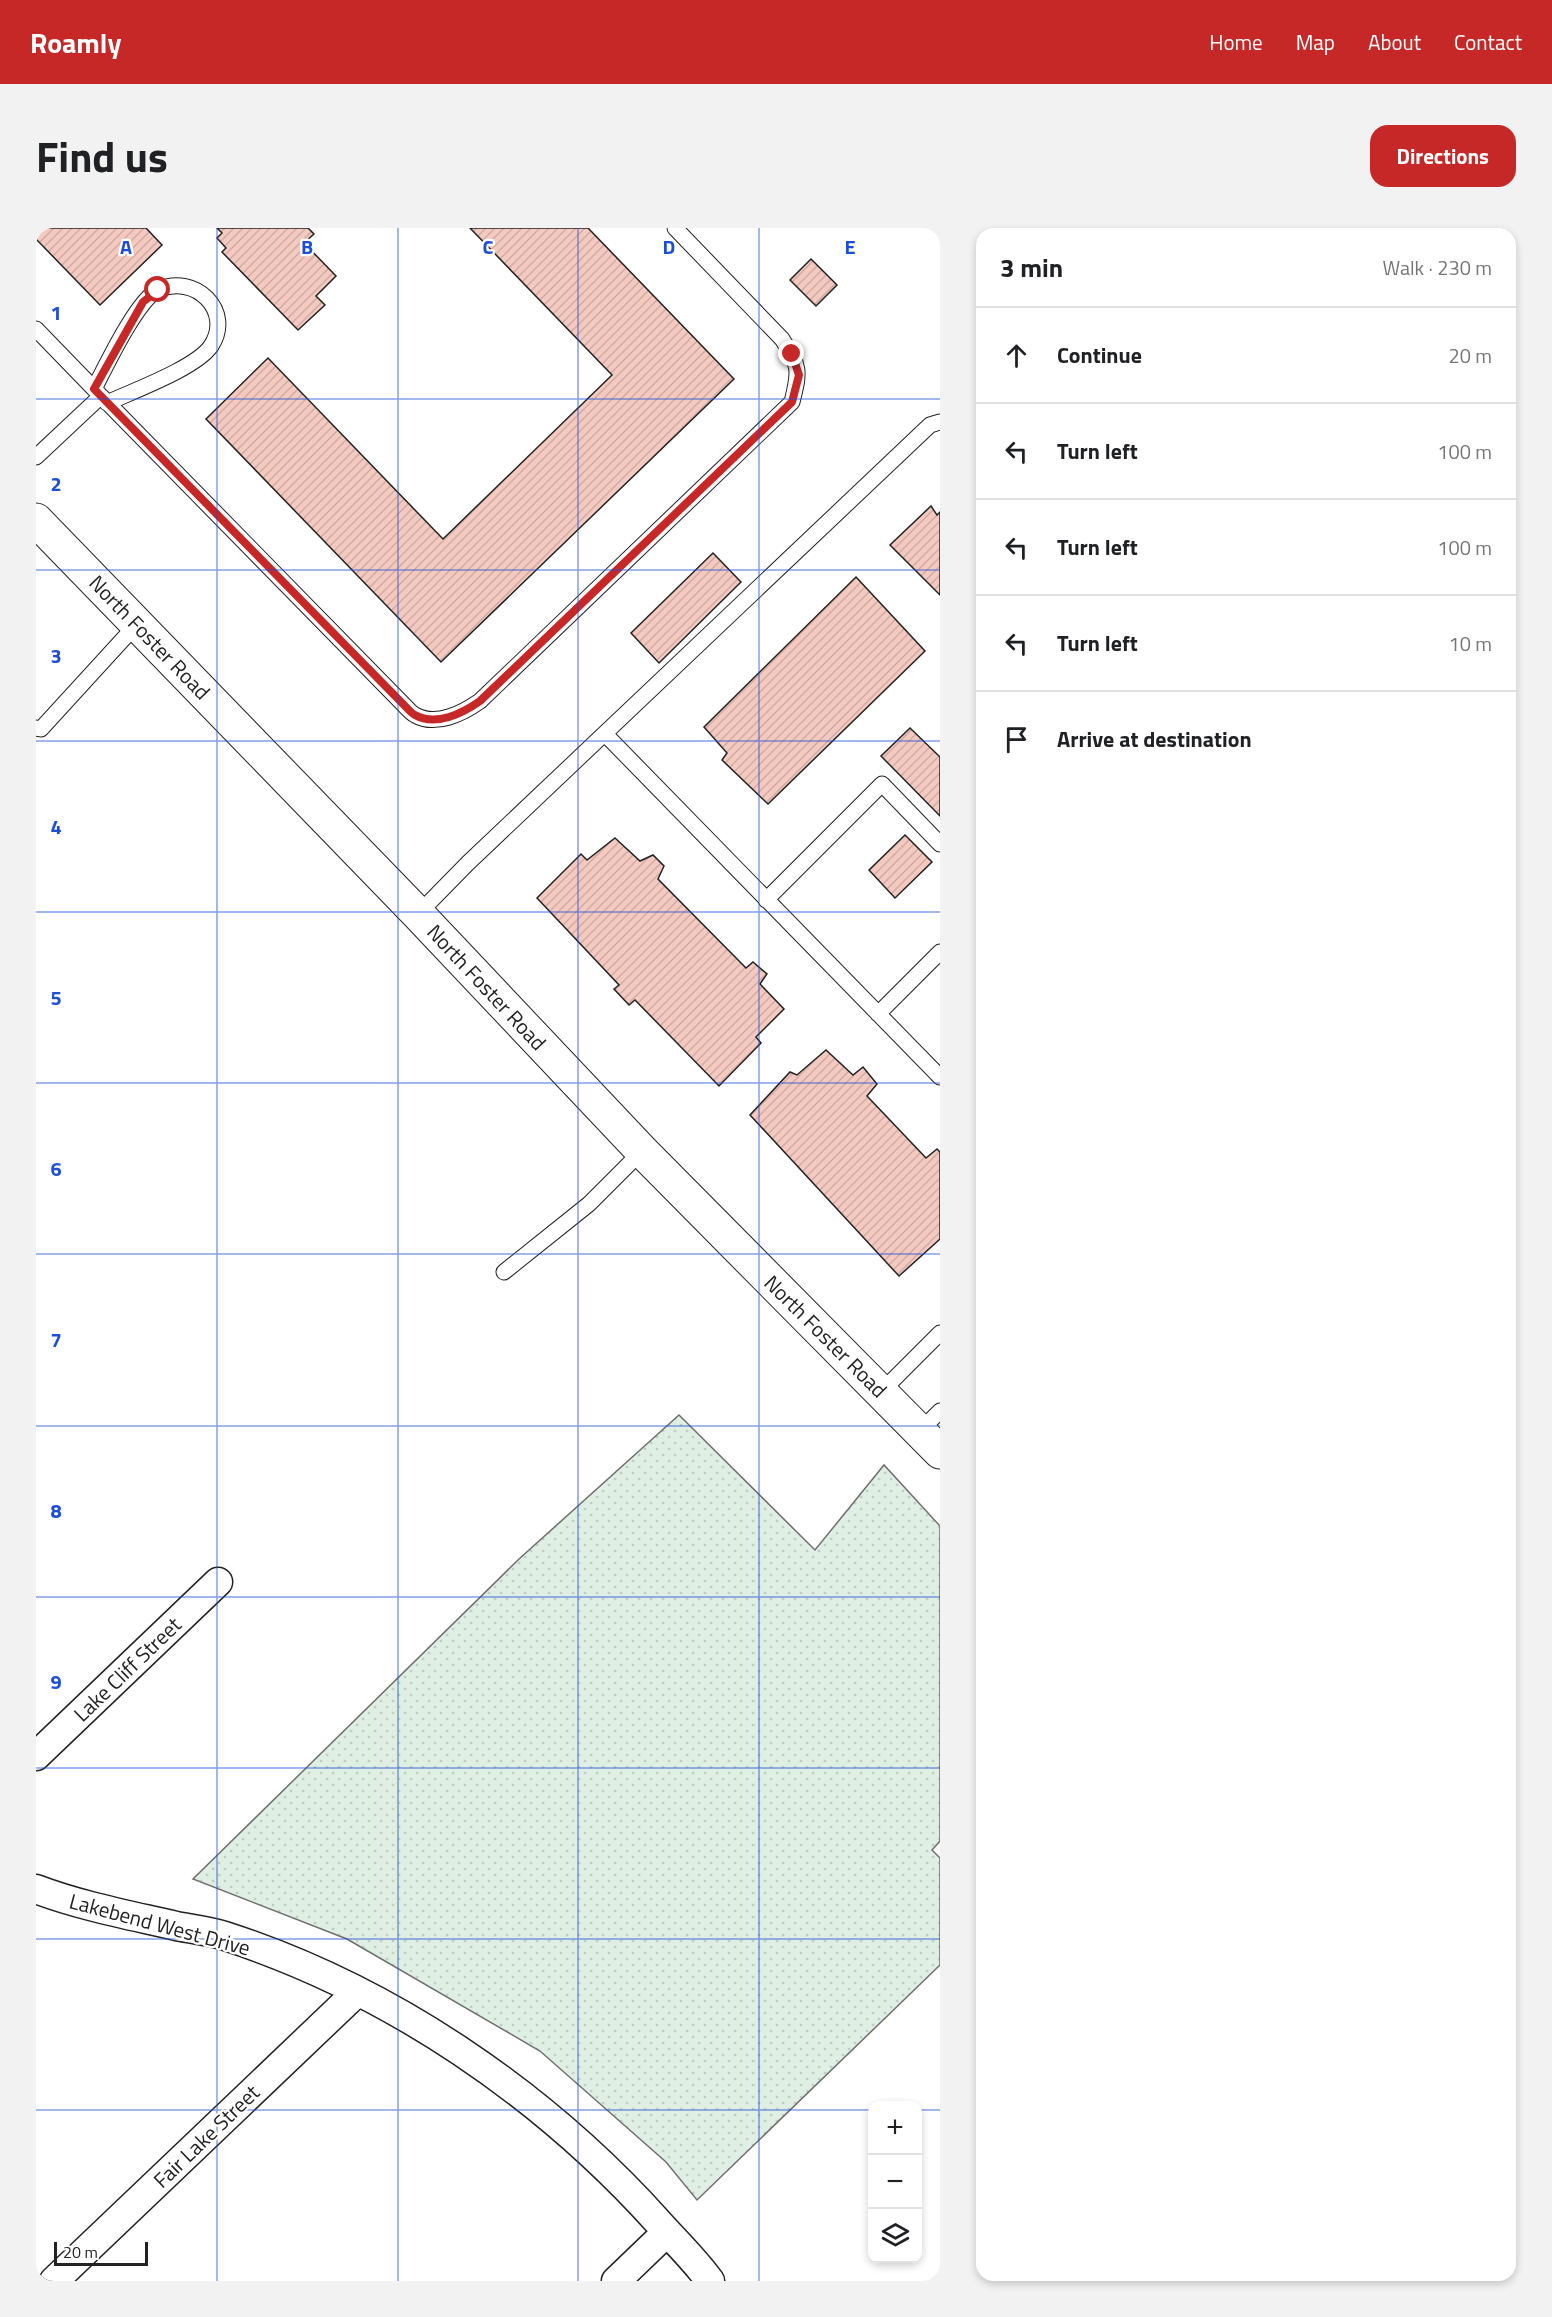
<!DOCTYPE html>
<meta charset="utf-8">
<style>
:root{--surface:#fff;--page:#f2f2f2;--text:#202124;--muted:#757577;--line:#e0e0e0;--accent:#c62828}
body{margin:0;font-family:"Titillium Web",sans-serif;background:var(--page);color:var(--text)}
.controls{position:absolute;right:18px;bottom:18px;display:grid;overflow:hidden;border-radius:12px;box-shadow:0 3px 9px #0003}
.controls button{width:54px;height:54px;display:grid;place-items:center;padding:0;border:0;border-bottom:2px solid var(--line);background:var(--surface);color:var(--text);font:30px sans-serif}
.scale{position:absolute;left:18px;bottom:15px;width:94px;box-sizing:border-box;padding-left:6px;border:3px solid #222;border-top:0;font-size:16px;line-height:21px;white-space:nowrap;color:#222;-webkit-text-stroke:4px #fff;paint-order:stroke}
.stop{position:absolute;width:18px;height:18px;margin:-14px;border:4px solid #c62828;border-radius:50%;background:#fff}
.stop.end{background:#c62828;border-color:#fff;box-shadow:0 2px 6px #0008}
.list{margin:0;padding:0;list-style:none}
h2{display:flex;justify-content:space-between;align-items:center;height:78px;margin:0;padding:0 24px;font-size:26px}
h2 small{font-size:20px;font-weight:400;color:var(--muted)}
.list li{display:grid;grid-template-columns:39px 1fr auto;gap:18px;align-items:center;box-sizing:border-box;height:96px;padding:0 24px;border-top:2px solid var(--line)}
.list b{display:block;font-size:22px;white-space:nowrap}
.list em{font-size:20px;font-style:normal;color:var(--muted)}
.icon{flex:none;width:33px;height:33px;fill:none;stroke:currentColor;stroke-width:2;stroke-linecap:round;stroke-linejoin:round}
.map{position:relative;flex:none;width:904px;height:2053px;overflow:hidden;border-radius:18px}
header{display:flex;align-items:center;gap:36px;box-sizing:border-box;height:84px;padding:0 30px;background:var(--accent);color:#fff}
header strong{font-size:28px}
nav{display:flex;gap:33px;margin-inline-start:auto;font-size:21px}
.intro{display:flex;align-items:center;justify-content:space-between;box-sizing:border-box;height:144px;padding:0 36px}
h1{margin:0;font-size:42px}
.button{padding:15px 27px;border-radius:18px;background:var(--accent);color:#fff;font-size:21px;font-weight:700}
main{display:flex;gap:36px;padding:0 36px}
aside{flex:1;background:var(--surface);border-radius:18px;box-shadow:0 3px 9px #0003}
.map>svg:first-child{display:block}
</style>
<header>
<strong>Roamly</strong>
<nav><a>Home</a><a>Map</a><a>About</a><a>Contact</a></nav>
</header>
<div class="intro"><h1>Find us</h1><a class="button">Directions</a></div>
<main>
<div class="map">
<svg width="904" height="2053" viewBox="0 0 904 2053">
<defs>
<pattern id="grass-dots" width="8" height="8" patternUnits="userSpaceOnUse" patternTransform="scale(1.5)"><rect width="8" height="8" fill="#e0efe3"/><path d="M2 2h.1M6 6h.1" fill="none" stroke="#c0cdc2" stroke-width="1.8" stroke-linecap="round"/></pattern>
<pattern id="building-hatch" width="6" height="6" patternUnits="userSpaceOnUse" patternTransform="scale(1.5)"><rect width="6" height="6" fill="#f3c9c0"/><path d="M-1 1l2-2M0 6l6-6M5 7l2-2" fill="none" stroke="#d0aca5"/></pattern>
</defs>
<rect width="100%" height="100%" fill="#fff"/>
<!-- grass -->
<path fill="url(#grass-dots)" stroke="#6f6f6f" stroke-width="1.5" d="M 643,1187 L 779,1322 L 848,1237 L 904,1298 L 904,1613 L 896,1622 L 904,1630 L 904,1737 L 661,1972 L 630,1934 L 504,1823 L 311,1711 L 157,1651 L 483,1331 Z"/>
<!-- building -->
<path fill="url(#building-hatch)" stroke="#222" stroke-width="1.5" d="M 0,0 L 110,0 L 126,17 L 64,77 L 0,11 Z
M 181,0 L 272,0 L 278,6 L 268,15 L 300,48 L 280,68 L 289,77 L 262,102 L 186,24 L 190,20 L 181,10 L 186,5 Z
M 434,0 L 552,0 L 698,151 L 405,434 L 170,191 L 232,130 L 407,311 L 576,147 Z
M 775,31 L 801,57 L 780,78 L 754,52 Z
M 895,278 L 901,287 L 904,284 L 904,367 L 854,317 Z
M 677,325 L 705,354 L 623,435 L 595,405 Z
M 820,349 L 889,423 L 732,576 L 686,532 L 691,525 L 668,499 Z
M 874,500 L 904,529 L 904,588 L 845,528 Z
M 869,607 L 896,634 L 859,670 L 833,642 Z
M 579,610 L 604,633 L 617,627 L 628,638 L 622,651 L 710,740 L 717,734 L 731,746 L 724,756 L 748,781 L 720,809 L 725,815 L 683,858 L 599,772 L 593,777 L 578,761 L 583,757 L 501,670 L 545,626 L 551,632 Z
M 790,822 L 817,847 L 827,839 L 841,856 L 831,868 L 890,930 L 901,921 L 904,924 L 904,1011 L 863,1048 L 714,887 L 754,844 L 761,847 Z"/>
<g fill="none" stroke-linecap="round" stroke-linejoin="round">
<!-- service casing -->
<g stroke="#222" stroke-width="17">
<path id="service" d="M 0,101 L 63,166
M 58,161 C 70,138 101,72 122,62 C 159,45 198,83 175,118 C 160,140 97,163 71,175
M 0,229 L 65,168 L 368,477 C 371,480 375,485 379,487 C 400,499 427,485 444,473 L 756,174 C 764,142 764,139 746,111 L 639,0
M 0,500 L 5,501 L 101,396
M 569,506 L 904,849
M 730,672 L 846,556 L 904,616
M 382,686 L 432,635 L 894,197 L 904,194
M 842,786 L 904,724
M 468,1044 L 553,976 L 606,923
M 845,1164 L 904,1105
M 884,1203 L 904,1183"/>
</g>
<!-- minor casing -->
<g stroke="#222" stroke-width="31">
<path id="minor" d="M 0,1528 L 182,1354
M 0,1661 C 45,1678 93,1687 140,1698 C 156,1701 173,1703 189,1708 C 355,1762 507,1866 623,1995 C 640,2014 659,2032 674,2053
M 18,2053 L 321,1764
M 580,2053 L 631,2004"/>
</g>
<!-- secondary casing -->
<g stroke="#222" stroke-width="35">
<path id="secondary" d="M 0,292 L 382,686 L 606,923 L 904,1224"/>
</g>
<!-- service -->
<use href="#service" stroke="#fff" stroke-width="15"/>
<!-- minor -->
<use href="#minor" stroke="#fff" stroke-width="28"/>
<!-- secondary -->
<use href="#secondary" stroke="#fff" stroke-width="33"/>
</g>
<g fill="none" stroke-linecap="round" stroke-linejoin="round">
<!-- route -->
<path stroke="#c62828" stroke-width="8" d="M 122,62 L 107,74 L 58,161 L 368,477 C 371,480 375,485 379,487 C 400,499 427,485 444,473 L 756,174 L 763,147 L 756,126"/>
</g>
<!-- grid -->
<path fill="none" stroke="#1d4ed8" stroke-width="1.5" stroke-opacity="0.55" d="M 181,0 L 181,2053M 362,0 L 362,2053M 542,0 L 542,2053M 723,0 L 723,2053M 0,171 L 904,171M 0,342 L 904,342M 0,513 L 904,513M 0,684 L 904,684M 0,855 L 904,855M 0,1026 L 904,1026M 0,1198 L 904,1198M 0,1369 L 904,1369M 0,1540 L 904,1540M 0,1711 L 904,1711M 0,1882 L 837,1882M 882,1882 L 904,1882"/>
<g text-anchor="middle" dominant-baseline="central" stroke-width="4.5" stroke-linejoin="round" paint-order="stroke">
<!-- street labels -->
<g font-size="21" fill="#222" stroke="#fff">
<text transform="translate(114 409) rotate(46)">North Foster Road</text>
<text transform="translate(451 759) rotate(47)">North Foster Road</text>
<text transform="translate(790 1108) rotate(45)">North Foster Road</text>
<text transform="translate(91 1441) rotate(-44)">Lake Cliff Street</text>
<text transform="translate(124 1696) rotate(15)">Lakebend West Drive</text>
<text transform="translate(170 1908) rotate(-44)">Fair Lake Street</text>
</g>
</g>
<g font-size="20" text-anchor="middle" font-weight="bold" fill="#1d4ed8" stroke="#fff" stroke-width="4.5" stroke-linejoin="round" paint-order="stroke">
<text x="90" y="26">A</text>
<text x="271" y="26">B</text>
<text x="452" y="26">C</text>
<text x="633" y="26">D</text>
<text x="814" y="26">E</text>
<text x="20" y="92">1</text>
<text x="20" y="263">2</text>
<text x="20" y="435">3</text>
<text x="20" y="606">4</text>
<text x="20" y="777">5</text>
<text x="20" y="948">6</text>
<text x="20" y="1119">7</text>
<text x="20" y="1290">8</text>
<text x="20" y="1461">9</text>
</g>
</svg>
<div class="controls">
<button>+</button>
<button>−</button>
<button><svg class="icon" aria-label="layers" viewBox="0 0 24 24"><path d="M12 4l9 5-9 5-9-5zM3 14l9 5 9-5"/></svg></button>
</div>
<div class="scale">20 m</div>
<div class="stop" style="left:122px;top:62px"></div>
<div class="stop end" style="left:756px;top:126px"></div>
</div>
<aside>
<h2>3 min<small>Walk · 230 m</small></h2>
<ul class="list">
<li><svg class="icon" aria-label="ahead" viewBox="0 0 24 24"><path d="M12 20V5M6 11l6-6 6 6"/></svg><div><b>Continue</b></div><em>20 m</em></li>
<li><svg class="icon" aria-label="left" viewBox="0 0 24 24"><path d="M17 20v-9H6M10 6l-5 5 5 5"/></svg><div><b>Turn left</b></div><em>100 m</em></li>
<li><svg class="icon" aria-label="left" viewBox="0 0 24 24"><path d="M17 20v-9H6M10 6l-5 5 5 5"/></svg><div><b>Turn left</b></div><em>100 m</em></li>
<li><svg class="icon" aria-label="left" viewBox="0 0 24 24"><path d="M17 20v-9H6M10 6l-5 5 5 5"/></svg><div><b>Turn left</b></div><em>10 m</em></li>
<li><svg class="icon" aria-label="arrive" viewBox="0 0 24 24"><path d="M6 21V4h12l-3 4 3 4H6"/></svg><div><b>Arrive at destination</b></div></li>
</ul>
</aside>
</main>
